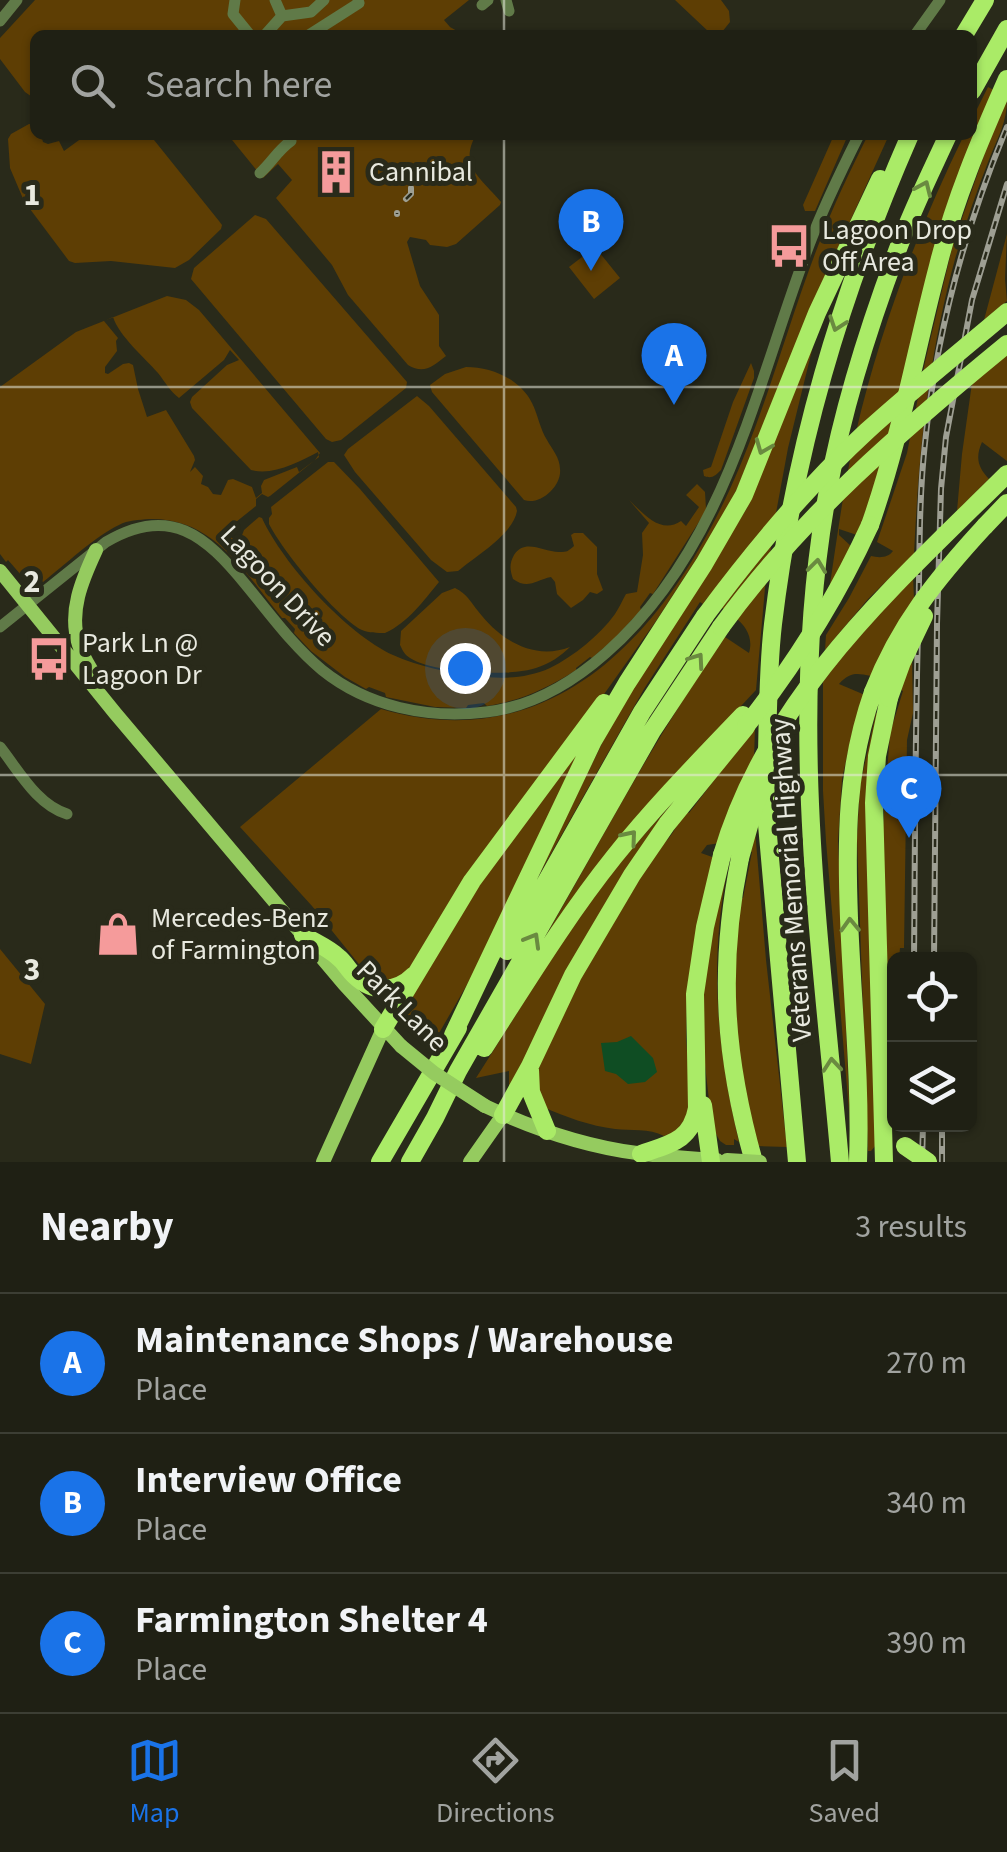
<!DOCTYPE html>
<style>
:root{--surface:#1f2014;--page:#27281d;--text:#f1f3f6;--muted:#a1a3a0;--line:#3c3e34;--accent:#1a73e8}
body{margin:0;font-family:"Source Sans 3",sans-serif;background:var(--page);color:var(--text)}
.controls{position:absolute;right:30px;bottom:30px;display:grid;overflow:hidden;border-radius:15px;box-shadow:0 2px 8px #0004}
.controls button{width:90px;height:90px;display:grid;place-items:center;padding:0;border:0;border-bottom:2px solid var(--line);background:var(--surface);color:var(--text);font:50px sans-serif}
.you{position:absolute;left:465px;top:668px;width:35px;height:35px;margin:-25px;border:8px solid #fff;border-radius:50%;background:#1a73e8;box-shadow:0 0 0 15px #1a73e833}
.badge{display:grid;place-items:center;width:65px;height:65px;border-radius:50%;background:var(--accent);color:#fff;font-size:32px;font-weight:700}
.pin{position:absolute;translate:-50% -82px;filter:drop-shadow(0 2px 5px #0008)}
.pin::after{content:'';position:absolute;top:52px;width:35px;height:30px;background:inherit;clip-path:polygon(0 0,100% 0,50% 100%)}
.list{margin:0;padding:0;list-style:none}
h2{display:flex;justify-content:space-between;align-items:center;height:130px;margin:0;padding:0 40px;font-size:42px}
h2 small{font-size:32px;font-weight:400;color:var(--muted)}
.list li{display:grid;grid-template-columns:65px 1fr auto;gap:30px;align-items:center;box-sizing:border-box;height:140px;padding:0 40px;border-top:2px solid var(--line)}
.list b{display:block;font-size:38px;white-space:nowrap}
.list p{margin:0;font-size:32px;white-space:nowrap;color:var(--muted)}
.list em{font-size:32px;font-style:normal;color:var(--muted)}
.icon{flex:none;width:55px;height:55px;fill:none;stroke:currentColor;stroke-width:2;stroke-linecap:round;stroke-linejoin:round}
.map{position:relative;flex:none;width:1007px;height:1162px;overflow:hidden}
.search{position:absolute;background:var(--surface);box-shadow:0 2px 8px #0004;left:30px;right:30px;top:30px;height:110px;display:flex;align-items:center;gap:25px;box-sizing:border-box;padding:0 35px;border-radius:15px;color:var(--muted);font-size:38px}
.sheet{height:550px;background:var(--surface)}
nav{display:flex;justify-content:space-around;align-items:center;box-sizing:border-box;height:140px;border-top:2px solid var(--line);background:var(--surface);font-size:28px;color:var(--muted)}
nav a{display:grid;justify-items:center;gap:5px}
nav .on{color:var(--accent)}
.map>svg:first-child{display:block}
</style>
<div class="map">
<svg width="1007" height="1162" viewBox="0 0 1007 1162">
<rect width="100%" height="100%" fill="#292a1a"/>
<!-- green -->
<path fill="#5e3e04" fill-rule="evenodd" d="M 35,0 L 469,0 L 444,20 L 450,27 L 464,35 L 35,35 L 35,99 L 25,92 L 0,59 L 0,38 Z
M 675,0 L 721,0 L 729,11 L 730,22 L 722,32 L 710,33 Z
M 988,87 L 994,90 L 954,185 L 939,229 L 882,466 L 857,535 L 839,529 L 839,535 L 852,547 L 829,591 C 837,538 844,484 856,432 C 880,329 918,229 964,135 L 972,135 L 972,119 Z
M 1007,99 C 1007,122 998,137 990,157 C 977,190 965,225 955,259 C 928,359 919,450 914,554 L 868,599 L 825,650 L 826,635 L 849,598 L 871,556 C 879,558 888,558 893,551 L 877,542 L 907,453 L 925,362 L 953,244 L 988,144 Z
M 29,124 L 35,125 L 35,135 L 41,135 L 43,142 L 48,144 L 59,141 L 64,151 L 86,135 L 150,135 L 219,221 L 222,225 L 221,229 L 189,260 L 175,268 L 111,261 L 75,263 L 69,261 L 24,201 L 10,168 L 8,139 L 11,134 Z
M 228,135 L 476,135 C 458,166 482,179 501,202 L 500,205 L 456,244 L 447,247 L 430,245 L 426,240 L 410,237 L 407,242 L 420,286 L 439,315 L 439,346 L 446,356 C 433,366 424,375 408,365 L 348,295 L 332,265 L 276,198 L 292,180 L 278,164 L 263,178 Z
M 834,135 L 848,135 L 815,211 L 805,211 L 803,205 Z
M 868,135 L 889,135 L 805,321 L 737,489 L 716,529 L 656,621 L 406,973 L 395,980 L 378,981 L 366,973 L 312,906 L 240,827 L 381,709 C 554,759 664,633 730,489 C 766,410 787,326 818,246 C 832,208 850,171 868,135 Z
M 255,215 L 266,219 L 407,382 L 406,388 L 341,440 L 332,442 L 326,439 L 191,279 L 194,268 Z
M 1007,234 L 1005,279 L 1007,301 L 984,320 Z
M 595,247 L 620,278 L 594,299 L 569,267 Z
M 167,296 L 186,300 L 199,310 L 320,453 L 315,460 L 270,496 L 268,497 L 262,494 L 256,499 L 256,506 L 231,526 L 227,532 L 233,539 L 241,538 L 244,530 L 259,517 L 262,518 C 283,564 347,634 393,655 C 420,667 446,672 475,676 C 500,679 526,679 550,668 C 574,656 599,636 615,614 C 619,608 622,601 626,594 L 637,592 L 643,555 L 642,533 L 649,523 L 629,500 C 644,514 661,535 681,521 L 686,526 L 699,507 L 686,495 L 697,484 L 705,492 L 706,509 L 704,514 L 653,594 L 650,593 L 640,607 L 641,610 L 614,639 L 592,658 L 590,657 L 576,668 L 576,670 C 548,688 520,701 487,706 L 484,703 L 468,705 L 466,708 L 435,707 L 386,697 L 385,693 L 369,687 L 366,689 L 345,677 L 311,651 L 294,633 L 295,629 L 285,618 L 282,618 C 245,573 214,517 149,519 C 139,520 128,520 119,525 C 95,536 65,565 43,582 L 41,580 L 36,583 L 28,583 L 8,560 L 6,562 L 0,554 L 0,387 L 76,332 ZM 113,317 C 119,336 144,357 158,373 C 165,382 170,391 179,398 L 224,360 L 230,350 L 239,360 L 227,365 L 192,397 L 190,402 L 192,408 L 251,470 C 273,476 299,462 318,452 L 319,457 L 299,472 L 297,467 L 264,480 L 261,486 L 262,493 L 256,498 L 252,487 L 233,479 L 228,480 L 221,495 L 213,494 L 208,487 L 201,484 L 203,476 L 195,467 L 190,472 L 195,460 L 194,456 L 166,410 L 147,417 L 138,389 L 133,365 L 129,363 L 123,364 L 108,374 L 105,373 L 105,367 L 117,351 L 116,341 L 118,338 L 104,321 Z
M 813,346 L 788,448 L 776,513 L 765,588 L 756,690 L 641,813 L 543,941 C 602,838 657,734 725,637 L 749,653 C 757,625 727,612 707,598 L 703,604 L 700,602 L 644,689 L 531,889 L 613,721 L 747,508 Z
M 1007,354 L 1007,461 L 982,442 C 975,458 978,467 989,479 L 957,511 L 962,454 L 972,383 Z
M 751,363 L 754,371 L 754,378 L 721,470 C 715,476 712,479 704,476 L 703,470 L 711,467 L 733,402 Z
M 466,367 C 492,367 520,379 532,403 C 538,415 540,429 547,440 C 552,449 560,458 560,469 C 562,486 540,506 524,500 L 432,392 L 430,385 L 445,374 Z
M 417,396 L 429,406 L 516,507 L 517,511 C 513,534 476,556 458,571 L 447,572 L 431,560 L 355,472 L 344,455 L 348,449 Z
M 328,462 L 334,462 L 360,489 L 439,582 C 424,600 408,623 385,633 C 377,633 369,633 362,630 C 336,617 282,550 269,524 L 269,518 L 272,514 L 271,507 Z
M 574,533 L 583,533 L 597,547 L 597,574 L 603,590 L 597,594 L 590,592 L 583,600 L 571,608 L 557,594 L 555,582 L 551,577 C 536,580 528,590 513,579 C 510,570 509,564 514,555 C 525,538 543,552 559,552 C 568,552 568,551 574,546 L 571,535 Z
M 913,577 L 914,598 L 871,676 C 856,673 850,672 839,684 L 865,695 L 853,729 L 842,779 L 838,841 L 850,1123 L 826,841 L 823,791 L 823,682 L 841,657 Z
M 455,588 C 467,594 470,601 478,611 C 500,640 534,661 570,647 C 561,656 549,664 536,668 C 510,677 433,673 410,658 C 404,654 403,651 400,645 L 401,631 L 442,593 Z
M 912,656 L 913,713 L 907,740 L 904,948 L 900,948 L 899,959 L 894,959 L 894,1122 L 891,1090 L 882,840 L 890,733 L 903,691 L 899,689 Z
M 876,713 L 880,714 L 876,1145 L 871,1151 L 868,1151 L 857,838 L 860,785 Z
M 755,727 L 754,759 L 720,843 L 707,845 L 701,853 L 715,858 L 687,989 L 686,1040 L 692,1110 L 674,1134 L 664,1136 C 649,1128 631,1131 615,1129 C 590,1126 566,1117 543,1107 L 537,1092 L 538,1071 L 542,1058 L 579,981 L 658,847 C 673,839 676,824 686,811 L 689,813 Z
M 585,738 L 476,969 L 431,1047 L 422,1016 L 406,1028 L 399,1021 L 399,1017 L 453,925 L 497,859 Z
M 709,764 L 514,1082 L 509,1086 L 509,1071 L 476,1078 C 519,1012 558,941 607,879 C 639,839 674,801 709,764 Z
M 755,830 L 766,960 L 787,1147 L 757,1146 L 744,1091 L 733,993 L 740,898 L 743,898 L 752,852 L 749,851 Z
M 726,877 C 709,970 718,1051 739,1142 L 734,1139 L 734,1145 L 726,1145 L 720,1141 L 712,1127 L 703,1047 L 703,993 L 709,938 Z
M 0,949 L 45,1004 L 31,1064 L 0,1054 Z"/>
<!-- water -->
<path fill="#0f4d23" d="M 631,1036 L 653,1058 L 657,1072 L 645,1082 L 628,1084 L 616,1074 L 605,1071 L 601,1043 L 617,1042 Z"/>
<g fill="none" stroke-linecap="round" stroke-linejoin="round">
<!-- minor -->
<path stroke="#607a48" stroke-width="11" d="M 235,0 L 233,14 L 250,35
M 275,0 L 282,16
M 506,0 L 509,11
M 482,5 L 488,0
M 0,21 L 17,0
M 265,35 L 282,16 L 311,12 L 324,0
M 309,35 L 359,3 L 358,0
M 915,35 L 940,0
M 260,173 C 272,162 278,150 291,141 L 287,135
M 0,627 L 106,542 C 170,504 206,536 246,585 C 270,614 293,646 322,670 C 368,707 428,719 486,712 C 531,707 572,683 606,653 C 726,547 755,388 809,245 C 823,208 841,171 859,135
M 0,747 C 19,771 37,805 67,814"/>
<!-- major -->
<path stroke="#95cb5f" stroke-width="14" d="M 96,550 C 82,580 68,612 79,645 C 83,658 92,670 98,682
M 0,571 L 115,713 L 344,984 L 401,1046
M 485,1106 C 534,1129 584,1146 637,1153 C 663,1157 690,1158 717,1160
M 323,1162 L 383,1029
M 470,1162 L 503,1115"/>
<!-- highway -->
<path stroke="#aaeb67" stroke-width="18" d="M 964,35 L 985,0
M 972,91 L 1007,29
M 870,525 C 900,440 915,353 938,266 C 954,201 980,140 1007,79
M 985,526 L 1007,503
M 767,753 C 768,711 768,667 773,624 C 794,450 840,295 910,135
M 766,779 L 765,802 L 797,1162
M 740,858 C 718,967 724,1056 754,1162
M 303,935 C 314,942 329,948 338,957 C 345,962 348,970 355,976 C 373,993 396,993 414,975
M 507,951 L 642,712 L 705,616
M 383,1029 L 472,881 L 604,703
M 453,1035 L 593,741 L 627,683 L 704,564 L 744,495 L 817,313 L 880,179
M 484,1048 C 526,983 566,917 614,857 C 654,807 699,761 743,715
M 530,1070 L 531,1092 L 547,1131
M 703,1105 L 711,1162
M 503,1115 L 530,1066 L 573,975 L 632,875 L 667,824 L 746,727
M 641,1154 C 670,1144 691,1141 697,1108 L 695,994 L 705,927 L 722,855
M 380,1162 L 458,1028
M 410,1162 L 435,1118 L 458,1071 L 652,731 L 721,627
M 840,1162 C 820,936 786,710 829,485 C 844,403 870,323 899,246 C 913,208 931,172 948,135
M 858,1162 C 861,1082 852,998 849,918 C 846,837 846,769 873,692
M 884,1162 L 874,803 L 877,756 L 889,698"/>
<!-- rail casing -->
<g stroke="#9e9f93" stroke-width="6">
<path id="rail" d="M 406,199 L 411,194 L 411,188
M 397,214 L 397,213
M 914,959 C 915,850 915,741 918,633 C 920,569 918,506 925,443 C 936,334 965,228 1007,127
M 934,959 L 937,624 L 941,489 L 946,437 L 972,300 L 1007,184
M 922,1162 L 923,1124
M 942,1162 L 942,1124"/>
</g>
<!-- rail -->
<use href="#rail" stroke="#292a1a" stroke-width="2.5" stroke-dasharray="8" stroke-linecap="butt"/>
<!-- major-bridge -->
<path stroke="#95cb5f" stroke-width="14" d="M 401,1046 L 434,1073 L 485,1106
M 727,1160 L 760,1162"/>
<!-- highway-bridge -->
<path stroke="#aaeb67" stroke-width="18" d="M 705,616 C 754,550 806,487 867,431 C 912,390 960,352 1007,312
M 721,627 C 801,517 902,430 1007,344
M 873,692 C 899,625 937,578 985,526
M 889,698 L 902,662 L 924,616
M 746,726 C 795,664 837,597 870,525
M 722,855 C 769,695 893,587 1007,474
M 740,858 L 754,808 L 771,763
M 905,1146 L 928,1162"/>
</g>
<!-- one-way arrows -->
<defs><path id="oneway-chevron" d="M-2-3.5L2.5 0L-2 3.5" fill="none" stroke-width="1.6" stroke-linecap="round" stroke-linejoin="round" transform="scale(2.5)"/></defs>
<g stroke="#6a8a40">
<use href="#oneway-chevron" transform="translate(924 188) rotate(-66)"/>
<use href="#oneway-chevron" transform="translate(837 324) rotate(109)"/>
<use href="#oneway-chevron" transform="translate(763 447) rotate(112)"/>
<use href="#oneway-chevron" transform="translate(817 566) rotate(-83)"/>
<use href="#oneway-chevron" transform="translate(697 660) rotate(-55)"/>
<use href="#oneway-chevron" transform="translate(630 837) rotate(-50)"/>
<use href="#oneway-chevron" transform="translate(850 925) rotate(-92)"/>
<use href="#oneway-chevron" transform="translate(533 940) rotate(-60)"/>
<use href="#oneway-chevron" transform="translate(832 1065) rotate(-95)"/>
</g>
<!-- grid -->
<path fill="none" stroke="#e8e9df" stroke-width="2.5" stroke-opacity="0.55" d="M 504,0 L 504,35M 504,135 L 504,1162M 0,387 L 1007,387M 0,775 L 1007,775"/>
<!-- icons -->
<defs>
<g id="building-bare" transform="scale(3.45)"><path d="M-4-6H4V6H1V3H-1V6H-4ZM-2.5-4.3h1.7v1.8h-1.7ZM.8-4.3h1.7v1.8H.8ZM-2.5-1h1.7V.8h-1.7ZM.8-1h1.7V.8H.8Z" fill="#f59b9b" stroke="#292a1a" stroke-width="2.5" paint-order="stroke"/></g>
<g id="bus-bare" transform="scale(3.45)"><path d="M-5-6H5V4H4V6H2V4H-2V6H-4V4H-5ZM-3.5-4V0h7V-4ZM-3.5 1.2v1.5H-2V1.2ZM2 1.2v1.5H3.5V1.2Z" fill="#f59b9b" stroke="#292a1a" stroke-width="2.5" paint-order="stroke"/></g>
<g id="shop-bare" transform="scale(3.45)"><path d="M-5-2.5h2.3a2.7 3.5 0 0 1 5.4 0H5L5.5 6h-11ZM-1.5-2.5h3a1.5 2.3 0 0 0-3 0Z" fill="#f59b9b" stroke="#292a1a" stroke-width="2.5" paint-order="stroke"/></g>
</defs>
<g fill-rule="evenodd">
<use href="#building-bare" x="336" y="172"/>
<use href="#bus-bare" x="789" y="246"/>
<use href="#bus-bare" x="49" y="659"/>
<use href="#shop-bare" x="118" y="934"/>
</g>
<g text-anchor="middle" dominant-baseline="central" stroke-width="10" stroke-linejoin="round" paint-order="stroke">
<!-- poi labels -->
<g font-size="28" fill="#e8e9df" stroke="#292a1a" text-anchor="start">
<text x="369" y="172">Cannibal</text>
<text x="822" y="230">Lagoon Drop<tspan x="822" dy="32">Off Area</tspan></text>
<text x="82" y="643">Park Ln @<tspan x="82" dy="32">Lagoon Dr</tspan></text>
<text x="151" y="918">Mercedes-Benz<tspan x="151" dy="32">of Farmington</tspan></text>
</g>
<!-- street labels -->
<g font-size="28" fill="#e8e9df" stroke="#292a1a">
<text transform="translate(278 586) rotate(47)">Lagoon Drive</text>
<text transform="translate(791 880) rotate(-94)">Veterans Memorial Highway</text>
<text transform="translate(402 1006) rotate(45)">Park Lane</text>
</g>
</g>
<g font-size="32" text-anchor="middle" font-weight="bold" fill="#e8e9df" stroke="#292a1a" stroke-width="10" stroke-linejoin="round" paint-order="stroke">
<text x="32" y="205">1</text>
<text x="32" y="592">2</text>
<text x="32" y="980">3</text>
</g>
</svg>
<div class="controls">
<button><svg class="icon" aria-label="locate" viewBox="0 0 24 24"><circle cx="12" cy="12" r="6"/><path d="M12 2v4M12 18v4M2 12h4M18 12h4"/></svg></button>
<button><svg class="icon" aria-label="layers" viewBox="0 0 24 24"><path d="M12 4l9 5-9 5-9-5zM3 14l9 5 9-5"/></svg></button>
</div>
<div class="you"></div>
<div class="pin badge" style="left:674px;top:405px">A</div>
<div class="pin badge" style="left:591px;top:271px">B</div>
<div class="pin badge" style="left:909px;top:838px">C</div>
<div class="search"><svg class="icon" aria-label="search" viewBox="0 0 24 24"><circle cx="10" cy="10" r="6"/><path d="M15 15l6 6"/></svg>Search here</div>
</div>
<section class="sheet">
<h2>Nearby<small>3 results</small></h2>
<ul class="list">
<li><span class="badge">A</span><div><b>Maintenance Shops / Warehouse</b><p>Place</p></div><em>270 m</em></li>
<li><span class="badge">B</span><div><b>Interview Office</b><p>Place</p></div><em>340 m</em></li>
<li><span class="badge">C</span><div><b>Farmington Shelter 4</b><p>Place</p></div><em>390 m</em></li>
</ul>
</section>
<nav>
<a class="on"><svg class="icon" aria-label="map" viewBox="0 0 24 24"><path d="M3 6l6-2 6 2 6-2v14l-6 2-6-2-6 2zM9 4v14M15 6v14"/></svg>Map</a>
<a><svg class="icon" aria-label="directions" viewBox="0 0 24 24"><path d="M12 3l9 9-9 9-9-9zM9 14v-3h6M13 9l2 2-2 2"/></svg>Directions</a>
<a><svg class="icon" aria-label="saved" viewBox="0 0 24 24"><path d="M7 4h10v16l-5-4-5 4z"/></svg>Saved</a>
</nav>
